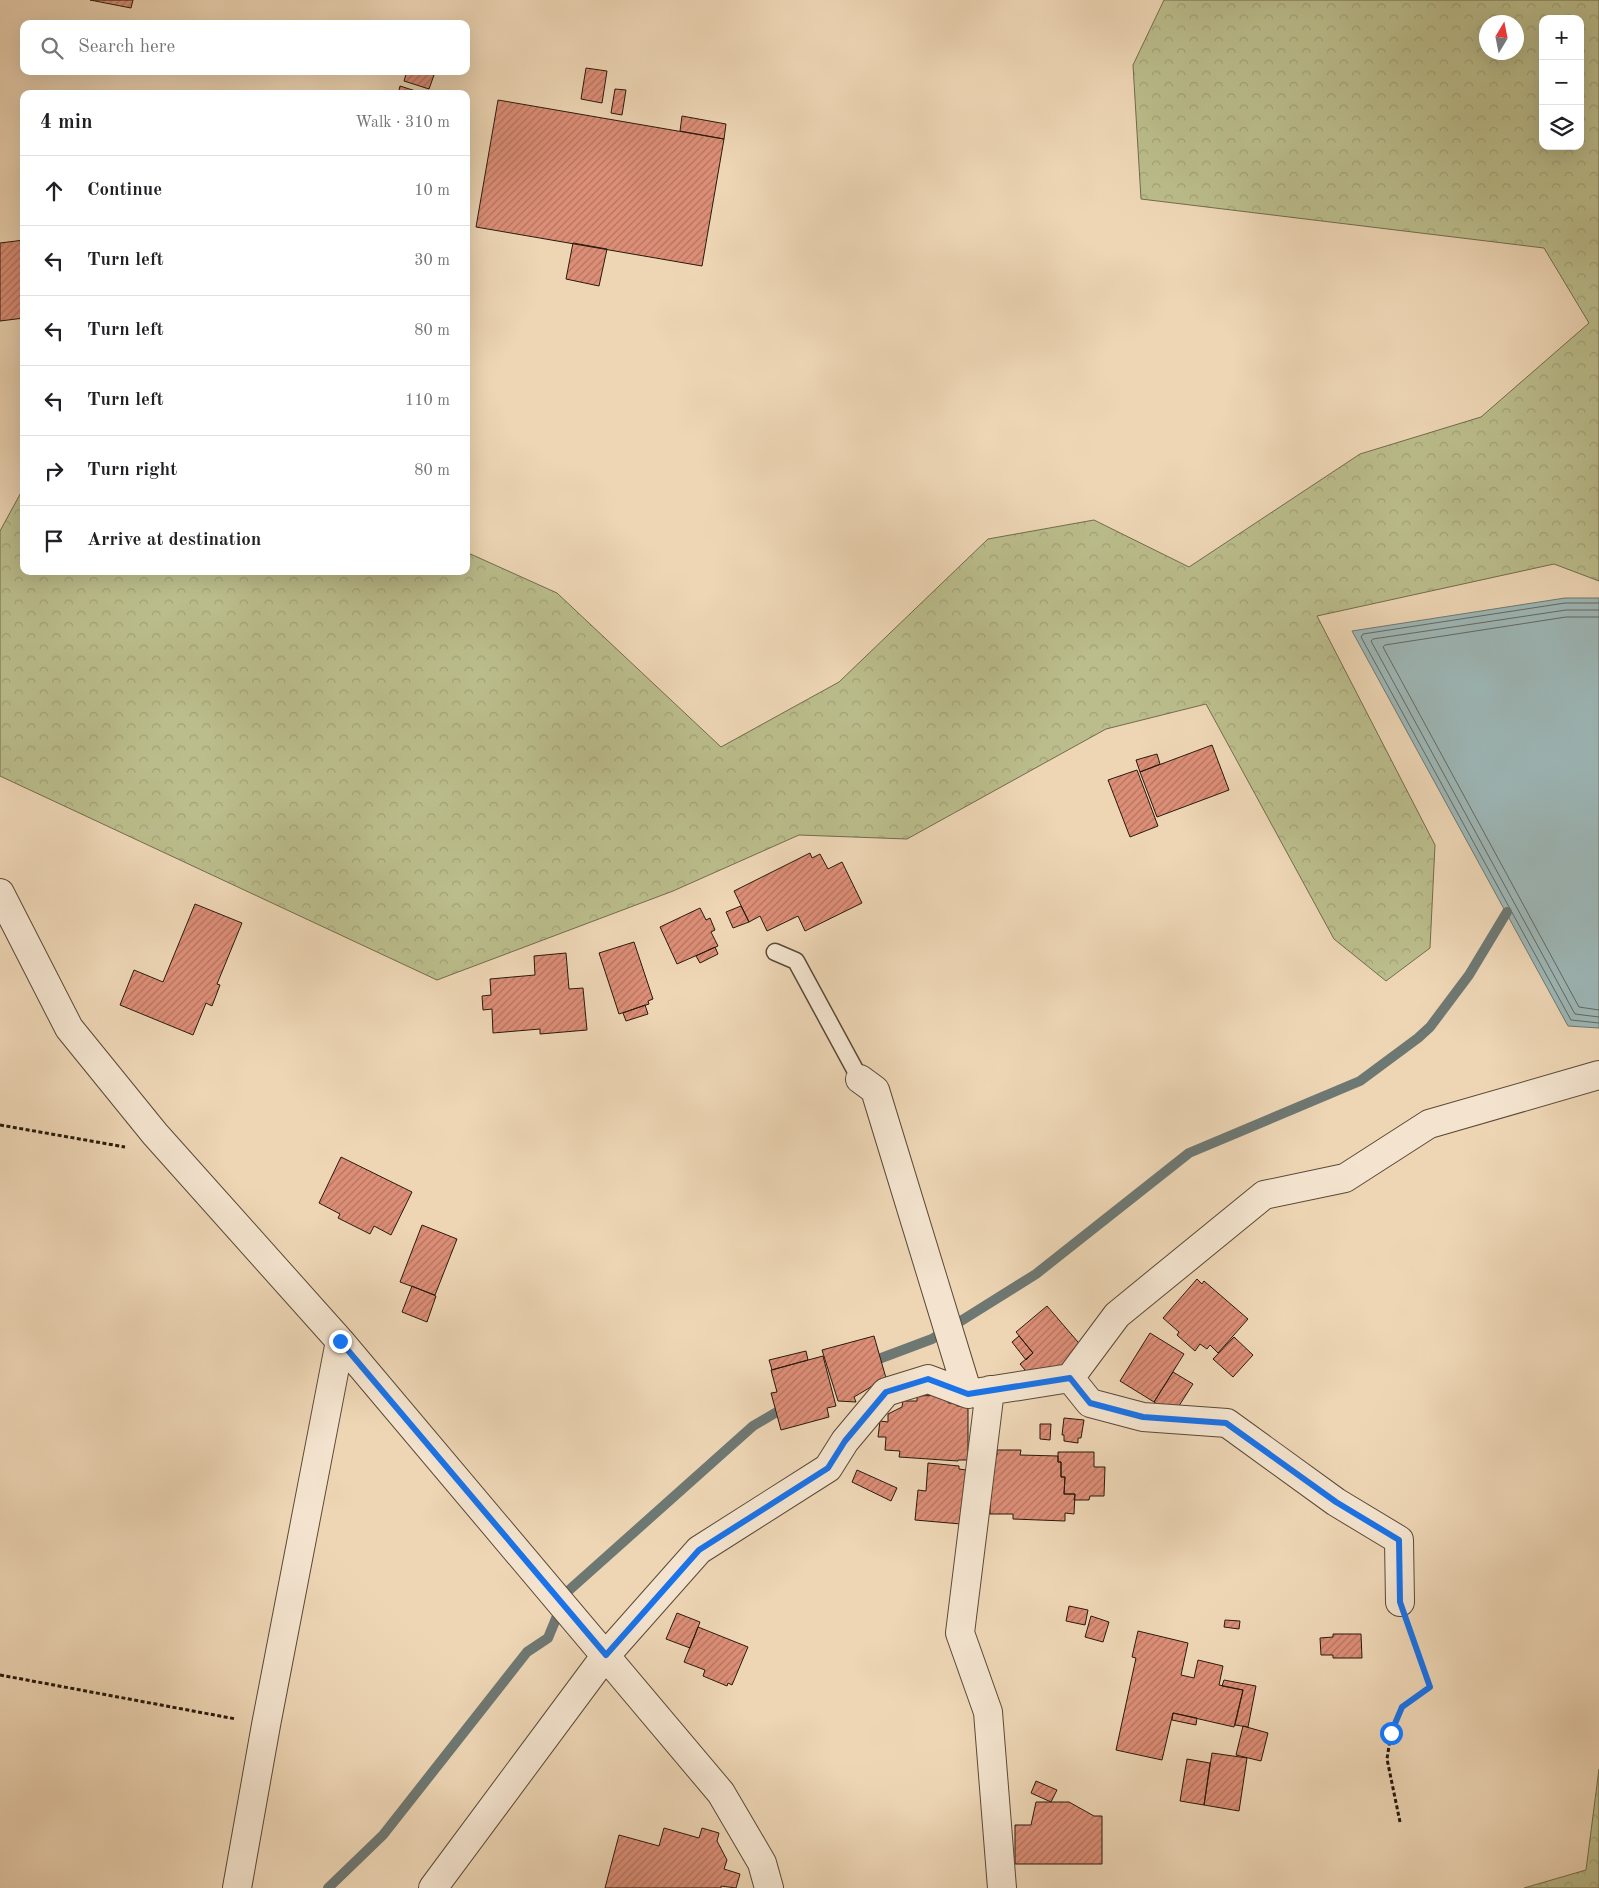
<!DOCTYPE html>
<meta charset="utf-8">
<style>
:root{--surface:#fff;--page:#f2f2f2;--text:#202124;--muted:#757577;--line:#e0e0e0}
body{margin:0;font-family:"Old Standard TT",serif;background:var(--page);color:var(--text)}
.controls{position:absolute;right:15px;top:15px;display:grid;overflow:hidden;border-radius:10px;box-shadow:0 5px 20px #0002}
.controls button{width:45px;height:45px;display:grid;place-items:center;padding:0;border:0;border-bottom:1px solid var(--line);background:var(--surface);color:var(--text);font:25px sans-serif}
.compass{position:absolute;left:1479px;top:15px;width:45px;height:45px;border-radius:50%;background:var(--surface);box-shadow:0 5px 20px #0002;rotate:10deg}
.stop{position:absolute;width:15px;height:15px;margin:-11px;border:4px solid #1a73e8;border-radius:50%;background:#fff}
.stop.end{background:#1a73e8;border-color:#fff;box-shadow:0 1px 5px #0008}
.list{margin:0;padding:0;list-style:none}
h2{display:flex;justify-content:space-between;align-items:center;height:65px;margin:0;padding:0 20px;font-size:21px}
h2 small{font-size:16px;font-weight:400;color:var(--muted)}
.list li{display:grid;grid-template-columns:32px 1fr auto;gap:15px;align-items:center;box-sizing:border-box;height:70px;padding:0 20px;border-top:1px solid var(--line)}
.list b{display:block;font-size:19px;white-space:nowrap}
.list em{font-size:16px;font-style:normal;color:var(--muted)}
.icon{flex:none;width:28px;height:28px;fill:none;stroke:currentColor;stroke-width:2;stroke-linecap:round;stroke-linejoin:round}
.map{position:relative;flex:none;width:1599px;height:1888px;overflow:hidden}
.search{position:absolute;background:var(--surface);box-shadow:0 5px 20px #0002;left:20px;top:20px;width:450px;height:55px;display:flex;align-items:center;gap:12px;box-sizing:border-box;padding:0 18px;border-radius:10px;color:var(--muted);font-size:19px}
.panel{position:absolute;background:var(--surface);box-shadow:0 5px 20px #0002;left:20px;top:90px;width:450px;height:485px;border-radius:10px}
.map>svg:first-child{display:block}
</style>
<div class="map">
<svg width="1599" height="1888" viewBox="0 0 1599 1888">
<defs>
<pattern id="forest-crowns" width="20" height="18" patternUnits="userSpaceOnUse" patternTransform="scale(1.25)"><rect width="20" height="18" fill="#bbbd8c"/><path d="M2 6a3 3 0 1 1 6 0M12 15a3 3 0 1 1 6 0" fill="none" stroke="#a1a278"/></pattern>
<pattern id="building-hatch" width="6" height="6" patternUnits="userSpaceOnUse" patternTransform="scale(1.25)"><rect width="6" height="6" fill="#dd8e77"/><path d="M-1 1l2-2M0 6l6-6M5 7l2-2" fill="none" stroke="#b37360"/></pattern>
</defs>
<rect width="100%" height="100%" fill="#eed6b5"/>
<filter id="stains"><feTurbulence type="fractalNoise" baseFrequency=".004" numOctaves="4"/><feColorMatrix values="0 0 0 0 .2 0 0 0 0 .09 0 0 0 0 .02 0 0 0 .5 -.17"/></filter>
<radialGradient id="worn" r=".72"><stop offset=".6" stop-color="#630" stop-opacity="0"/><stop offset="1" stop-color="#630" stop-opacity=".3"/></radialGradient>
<!-- forest -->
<path fill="url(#forest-crowns)" stroke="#726c4c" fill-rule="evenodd" d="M 1164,0 L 1599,0 L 1599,581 L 1554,564 L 1317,616 L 1435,845 L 1430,948 L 1386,981 L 1334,939 L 1206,704 L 1106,729 L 907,839 L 799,835 L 673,891 L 437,980 L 0,776 L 0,531 L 24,487 L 24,571 L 466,571 L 466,552 L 557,593 L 721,747 L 839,682 L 988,539 L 1094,520 L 1189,567 L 1360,454 L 1481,417 L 1589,323 L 1544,248 L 1141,199 L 1133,65 ZM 1543,19 L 1580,19 L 1580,146 L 1543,146 ZM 1486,22 L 1516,22 L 1516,52 L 1486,52 Z
M 1599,1769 L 1599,1888 L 1524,1888 L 1586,1870 Z"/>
<!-- water -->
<path fill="#9db7b7" stroke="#6e7873" d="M 1565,598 L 1599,598 L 1599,1028 L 1568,1026 L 1352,631 Z"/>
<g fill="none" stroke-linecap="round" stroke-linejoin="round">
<!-- shore -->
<path stroke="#626862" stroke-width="1" d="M 1599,603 L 1565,603 L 1363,634 L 1361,637 L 1571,1020 L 1599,1023
M 1599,610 L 1566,610 L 1373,639 L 1371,641 L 1575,1014 L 1599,1017
M 1599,617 L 1566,617 L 1385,645 L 1383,647 L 1579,1007 L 1599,1010"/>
<!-- stream -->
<path stroke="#6e7873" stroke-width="10" d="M 868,1363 L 932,1339 L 1036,1274 L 1189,1153 L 1360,1081 L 1418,1038 L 1430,1027 L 1469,975 L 1507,912
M 328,1888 L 383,1835 L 527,1652 L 548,1638 L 567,1592 L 753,1426 L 787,1406"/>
</g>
<!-- building -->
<path fill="url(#building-hatch)" stroke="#281a0c" d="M 90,0 L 133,0 L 131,8 Z
M 586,68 L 607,71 L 602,103 L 581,99 Z
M 407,71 L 423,71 L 434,75 L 429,89 L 404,81 Z
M 400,86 L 425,94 L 398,94 Z
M 615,89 L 626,90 L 622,115 L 611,113 Z
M 498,100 L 724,139 L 702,266 L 476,227 Z
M 682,116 L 726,124 L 724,139 L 680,131 Z
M 24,240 L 24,318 L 0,321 L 0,243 Z
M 573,243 L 607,249 L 599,286 L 566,279 Z
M 1212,745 L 1229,790 L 1157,817 L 1140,772 Z
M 1157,754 L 1160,764 L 1140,772 L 1136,760 Z
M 1137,770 L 1158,826 L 1130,837 L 1108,780 Z
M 810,853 L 812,858 L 820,854 L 828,869 L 842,862 L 862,903 L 805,931 L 798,916 L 767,931 L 760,916 L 749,922 L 734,891 Z
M 195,904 L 242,923 L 217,984 L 220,985 L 212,1006 L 206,1003 L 193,1035 L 120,1005 L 134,970 L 163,982 Z
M 741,906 L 749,922 L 733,928 L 726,912 Z
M 700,908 L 706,920 L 710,918 L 715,930 L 711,932 L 718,946 L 677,964 L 660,927 Z
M 634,942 L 653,999 L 648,1001 L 649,1004 L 619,1014 L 599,953 Z
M 715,947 L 718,954 L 700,963 L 696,956 Z
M 566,953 L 569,989 L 583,988 L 587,1030 L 540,1034 L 540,1029 L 493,1033 L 492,1009 L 483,1010 L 482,996 L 491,995 L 490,979 L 535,975 L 534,956 Z
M 645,1005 L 648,1014 L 626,1021 L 623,1013 Z
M 341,1157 L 412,1192 L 391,1235 L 374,1226 L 370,1234 L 338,1218 L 340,1214 L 319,1203 Z
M 422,1225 L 457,1239 L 435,1295 L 400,1282 Z
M 1197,1279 L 1202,1284 L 1204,1281 L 1248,1319 L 1218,1353 L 1210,1345 L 1207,1349 L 1200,1344 L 1195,1351 L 1177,1335 L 1179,1332 L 1163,1318 Z
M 412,1286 L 436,1296 L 427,1322 L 402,1312 Z
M 1047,1306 L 1090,1356 L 1040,1388 L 1020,1364 L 1033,1353 L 1016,1332 Z
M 1150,1333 L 1184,1354 L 1154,1402 L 1120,1381 Z
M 874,1336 L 886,1378 L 854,1397 L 856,1402 L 838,1401 L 822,1350 Z
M 1019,1336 L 1033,1353 L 1026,1360 L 1012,1342 Z
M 1234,1337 L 1253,1355 L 1233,1377 L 1213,1359 Z
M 806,1351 L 808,1360 L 772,1370 L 769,1360 Z
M 823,1356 L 836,1406 L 827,1408 L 829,1417 L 781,1430 L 771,1393 L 777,1392 L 771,1370 Z
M 1173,1372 L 1193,1384 L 1173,1415 L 1154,1402 Z
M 948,1395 L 948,1403 L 957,1403 L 957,1406 L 968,1406 L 968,1460 L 958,1460 L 958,1461 L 899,1457 L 900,1451 L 885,1450 L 886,1437 L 878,1437 L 880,1421 L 888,1422 L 888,1414 L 902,1407 L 903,1401 L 917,1401 L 917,1396 Z
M 1064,1418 L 1084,1420 L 1081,1438 L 1078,1438 L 1078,1443 L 1064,1441 L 1064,1435 L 1062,1435 Z
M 1040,1424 L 1051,1424 L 1050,1440 L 1040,1439 Z
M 997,1450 L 1021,1450 L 1020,1455 L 1058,1456 L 1058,1462 L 1061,1462 L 1061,1477 L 1065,1477 L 1064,1494 L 1075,1494 L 1074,1514 L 1065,1513 L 1065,1521 L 1013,1519 L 1013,1514 L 990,1514 L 991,1455 L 997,1455 Z
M 1058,1452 L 1094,1452 L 1094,1467 L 1105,1467 L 1104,1496 L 1090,1496 L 1089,1500 L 1074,1500 L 1075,1494 L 1064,1494 L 1065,1477 L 1061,1477 L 1061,1462 L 1058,1462 Z
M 928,1463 L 959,1466 L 959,1469 L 966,1470 L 961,1524 L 915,1520 L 918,1490 L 926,1491 Z
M 857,1470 L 897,1488 L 891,1501 L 852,1482 Z
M 1069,1606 L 1088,1610 L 1085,1625 L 1066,1621 Z
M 677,1613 L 700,1622 L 690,1648 L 666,1639 Z
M 1091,1616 L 1109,1622 L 1103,1642 L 1085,1637 Z
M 1225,1620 L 1240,1621 L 1239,1629 L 1224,1627 Z
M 698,1627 L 748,1647 L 732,1685 L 728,1683 L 727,1686 L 703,1676 L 705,1670 L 684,1662 Z
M 1138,1631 L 1188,1643 L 1181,1675 L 1194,1678 L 1198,1660 L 1223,1666 L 1219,1685 L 1243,1690 L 1234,1727 L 1173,1713 L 1162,1760 L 1116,1750 L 1136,1658 L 1132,1657 Z
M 1333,1634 L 1361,1634 L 1362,1658 L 1333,1658 L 1333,1655 L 1321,1655 L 1320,1638 L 1333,1637 Z
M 1224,1680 L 1256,1686 L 1248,1727 L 1235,1725 L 1243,1690 L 1222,1686 Z
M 1173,1713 L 1197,1718 L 1196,1725 L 1172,1720 Z
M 1243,1726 L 1268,1733 L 1261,1761 L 1236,1755 Z
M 1212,1753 L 1247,1758 L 1239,1811 L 1204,1805 Z
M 1187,1759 L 1210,1763 L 1204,1805 L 1180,1801 Z
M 1036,1781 L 1057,1790 L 1051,1802 L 1031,1793 Z
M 1036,1802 L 1069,1802 L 1094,1816 L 1102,1816 L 1102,1864 L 1015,1864 L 1015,1825 L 1031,1825 Z
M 664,1828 L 699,1838 L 702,1828 L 719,1833 L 717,1841 L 727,1860 L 724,1869 L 740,1874 L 736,1888 L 721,1886 L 721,1888 L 605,1888 L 619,1835 L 659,1846 Z"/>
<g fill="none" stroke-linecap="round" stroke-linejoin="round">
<!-- lane casing -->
<g stroke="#5a4936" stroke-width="19">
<path id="lane" d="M 775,952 L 796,961 L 860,1079"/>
</g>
<!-- street casing -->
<g stroke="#5a4936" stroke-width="30">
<path id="street" d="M 0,893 L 69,1028 L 155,1134 L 340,1341 L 721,1793 L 762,1863 L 769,1888
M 860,1079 L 875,1090 L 968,1394
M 1070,1378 L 1090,1403 L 1143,1417 L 1227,1423 L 1336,1502 L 1399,1540 L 1400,1602
M 990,1390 L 960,1633 L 988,1712 L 1002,1888
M 237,1888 L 266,1725 L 340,1341
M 433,1888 L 606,1655 L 699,1550 L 828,1468 L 845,1441 L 886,1392 L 928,1379 L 968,1394 L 1070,1378 L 1117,1315 L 1264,1195 L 1345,1178 L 1429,1124 L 1599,1075"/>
</g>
<!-- path -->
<path stroke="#281a0c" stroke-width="3" stroke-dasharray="4 2.5" stroke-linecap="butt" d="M 0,1125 L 125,1147
M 0,1675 L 236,1719
M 1400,1822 L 1387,1759 L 1391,1733 L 1402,1707 L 1430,1687 L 1410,1631"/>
<!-- lane -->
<use href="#lane" stroke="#f4e4cf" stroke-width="16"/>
<!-- street -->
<use href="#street" stroke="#f4e4cf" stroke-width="28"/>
</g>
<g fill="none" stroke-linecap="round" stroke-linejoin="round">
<!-- route -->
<path stroke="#1a73e8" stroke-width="6" d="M 340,1341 L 606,1655 L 699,1550 L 828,1468 L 845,1441 L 886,1392 L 928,1379 L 968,1394 L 1070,1378 L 1090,1403 L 1143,1417 L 1226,1423 L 1336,1502 L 1399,1540 L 1400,1602 L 1430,1687 L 1402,1707 L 1391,1733"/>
</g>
<rect width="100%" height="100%" filter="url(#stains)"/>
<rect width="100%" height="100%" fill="url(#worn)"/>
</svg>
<div class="controls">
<button>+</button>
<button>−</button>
<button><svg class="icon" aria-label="layers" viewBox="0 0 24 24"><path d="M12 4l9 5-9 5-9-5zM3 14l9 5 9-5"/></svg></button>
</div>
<svg class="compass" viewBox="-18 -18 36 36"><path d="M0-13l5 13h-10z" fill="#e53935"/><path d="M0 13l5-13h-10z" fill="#757577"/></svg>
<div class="stop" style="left:1391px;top:1733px"></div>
<div class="stop end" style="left:340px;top:1341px"></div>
<div class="search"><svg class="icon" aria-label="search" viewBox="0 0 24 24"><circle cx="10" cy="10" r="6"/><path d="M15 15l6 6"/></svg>Search here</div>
<section class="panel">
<h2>4 min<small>Walk · 310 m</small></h2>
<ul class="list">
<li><svg class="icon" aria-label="ahead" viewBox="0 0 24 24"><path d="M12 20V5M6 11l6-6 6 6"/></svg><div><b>Continue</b></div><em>10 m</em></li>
<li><svg class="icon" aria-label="left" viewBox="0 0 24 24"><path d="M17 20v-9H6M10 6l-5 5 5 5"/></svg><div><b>Turn left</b></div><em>30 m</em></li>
<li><svg class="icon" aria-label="left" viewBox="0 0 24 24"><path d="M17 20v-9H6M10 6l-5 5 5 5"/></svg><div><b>Turn left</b></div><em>80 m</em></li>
<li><svg class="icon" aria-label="left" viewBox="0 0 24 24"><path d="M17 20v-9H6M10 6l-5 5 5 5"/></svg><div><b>Turn left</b></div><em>110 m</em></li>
<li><svg class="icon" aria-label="right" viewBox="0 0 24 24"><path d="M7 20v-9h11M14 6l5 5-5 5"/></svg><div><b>Turn right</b></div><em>80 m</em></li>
<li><svg class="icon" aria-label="arrive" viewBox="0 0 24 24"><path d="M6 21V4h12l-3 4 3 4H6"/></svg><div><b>Arrive at destination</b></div></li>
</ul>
</section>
</div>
